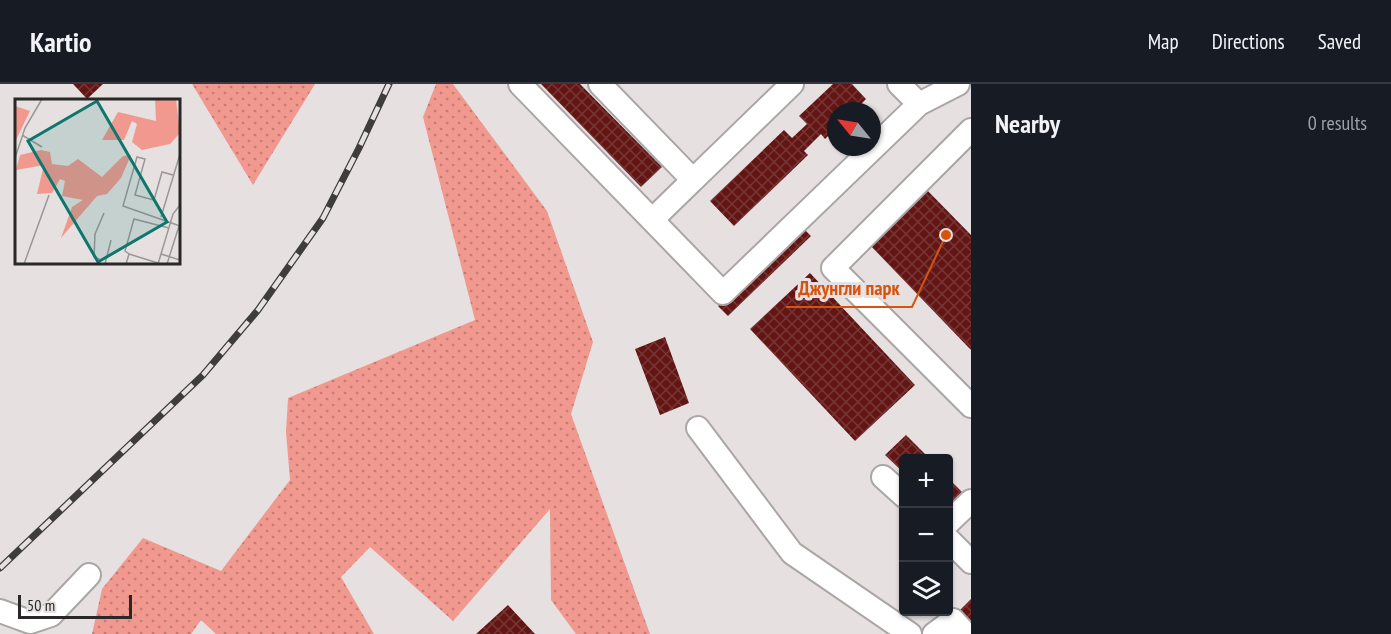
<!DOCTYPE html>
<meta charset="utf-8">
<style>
:root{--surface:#171b24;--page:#20242c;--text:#f1f3f6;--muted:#9ea1a6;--line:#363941}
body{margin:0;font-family:"PT Sans Narrow",sans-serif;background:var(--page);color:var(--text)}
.controls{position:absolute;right:18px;bottom:18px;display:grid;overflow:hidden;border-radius:6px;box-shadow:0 2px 4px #0004}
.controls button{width:54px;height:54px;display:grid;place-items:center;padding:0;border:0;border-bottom:2px solid var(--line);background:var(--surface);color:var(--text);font:30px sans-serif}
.compass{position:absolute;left:827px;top:18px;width:54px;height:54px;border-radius:50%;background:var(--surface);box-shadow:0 2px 4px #0004;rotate:300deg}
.scale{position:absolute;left:18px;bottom:15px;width:114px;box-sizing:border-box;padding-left:6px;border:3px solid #292727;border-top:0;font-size:16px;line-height:21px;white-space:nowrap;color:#292727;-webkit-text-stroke:4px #e6e1e0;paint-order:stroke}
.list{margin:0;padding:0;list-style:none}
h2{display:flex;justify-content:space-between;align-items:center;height:78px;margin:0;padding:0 24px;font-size:26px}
h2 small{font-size:20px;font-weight:400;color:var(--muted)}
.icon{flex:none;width:33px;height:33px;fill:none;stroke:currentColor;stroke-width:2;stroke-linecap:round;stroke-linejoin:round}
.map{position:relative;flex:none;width:971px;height:550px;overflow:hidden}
header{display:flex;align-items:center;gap:36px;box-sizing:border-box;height:84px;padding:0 30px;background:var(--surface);border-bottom:2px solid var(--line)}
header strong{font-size:28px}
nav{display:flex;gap:33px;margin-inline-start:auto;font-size:21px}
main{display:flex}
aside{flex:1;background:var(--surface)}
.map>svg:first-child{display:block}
</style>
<header>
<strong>Kartio</strong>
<nav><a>Map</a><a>Directions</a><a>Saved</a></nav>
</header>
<main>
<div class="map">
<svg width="971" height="550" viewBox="0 0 971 550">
<defs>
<pattern id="grass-dots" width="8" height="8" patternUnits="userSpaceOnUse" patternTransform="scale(1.5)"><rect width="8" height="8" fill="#f1988f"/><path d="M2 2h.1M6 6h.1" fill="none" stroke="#c37c75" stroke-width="1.8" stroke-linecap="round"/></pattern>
<pattern id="building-cross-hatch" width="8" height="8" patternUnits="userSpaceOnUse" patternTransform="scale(1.5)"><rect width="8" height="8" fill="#631514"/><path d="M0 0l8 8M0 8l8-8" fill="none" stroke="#753736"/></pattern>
</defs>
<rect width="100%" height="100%" fill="#e6e1e0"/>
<!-- grass -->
<path fill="url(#grass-dots)" d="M 192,0 L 315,0 L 253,101 Z
M 436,0 L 453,0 L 547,127 L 593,258 L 571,330 L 650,550 L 576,550 L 551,516 L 550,425 L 453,537 L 370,463 L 341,493 L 374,550 L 216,550 L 201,536 L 191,550 L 92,550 L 102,505 L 143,454 L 221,487 L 290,396 L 286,348 L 288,314 L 475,236 L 423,33 Z"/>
<!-- building -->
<path fill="url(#building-cross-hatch)" d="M 73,0 L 103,0 L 87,15 Z
M 541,0 L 580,0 L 662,83 L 641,103 Z
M 833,0 L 852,0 L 866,15 L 854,27 L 836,27 L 836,44 L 825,55 L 821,50 L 804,67 L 808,71 L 734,142 L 710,117 L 784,46 L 792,54 L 807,40 L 799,32 Z
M 925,104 L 971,151 L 971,266 L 868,159 Z
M 801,142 L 811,152 L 728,232 L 718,222 Z
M 810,189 L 915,301 L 855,357 L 750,245 Z
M 665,253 L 689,319 L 660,331 L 635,265 Z
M 906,351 L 929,374 L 904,374 L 904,389 L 885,371 Z
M 948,394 L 964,410 L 948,425 Z
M 971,515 L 971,541 L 958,528 Z
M 508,521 L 535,550 L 476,550 Z"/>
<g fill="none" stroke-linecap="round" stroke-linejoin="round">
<!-- minor casing -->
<g stroke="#aba6a6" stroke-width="26">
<path id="minor" d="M 520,0 L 723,209 L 919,20 L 958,0
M 600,0 L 693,96 L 792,0
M 899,0 L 919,20
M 971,46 L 833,184 L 971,322
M 652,136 L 693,96
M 698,344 L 792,469 L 910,550
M 883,393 L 904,412
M 948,439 L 971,417
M 948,455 L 971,478
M 0,527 L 30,538 L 51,531 L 89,491
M 934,550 L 953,536 L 966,550"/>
</g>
<!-- minor -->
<use href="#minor" stroke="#fff" stroke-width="22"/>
<!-- rail casing -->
<g stroke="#3e3c3c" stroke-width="7">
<path id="rail" d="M 0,484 L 203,291 L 258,226 L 323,134 L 359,64 L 389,0"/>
</g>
<!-- rail -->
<use href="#rail" stroke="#e6e1e0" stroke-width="4.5" stroke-dasharray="14" stroke-linecap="butt"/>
</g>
<!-- overview -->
<g transform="translate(15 15)">
<rect width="165" height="165" fill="#e6e1e0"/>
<path d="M 140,0 L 161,0 L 165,34 L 155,45 L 127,51 L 117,43 L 122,25 L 117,22 L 109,41 L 87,41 L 103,13 L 141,22 ZM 0,7 L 15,12 L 0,43 ZM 26,51 L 35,53 L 37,65 L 53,67 L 63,60 L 87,78 L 108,57 L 116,56 L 106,79 L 92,95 L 82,97 L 46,139 L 57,108 L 68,101 L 47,97 L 50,82 L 45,80 L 37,94 L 22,95 L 29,66 L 1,71 L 5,56 Z" fill="#f1988f"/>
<path fill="none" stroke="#9a9796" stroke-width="1.5" d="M 7,36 L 27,48M 0,59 L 10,29 L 27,0M 158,76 L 147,73 L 139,101 L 120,96 L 130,60 L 122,58 L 108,107 L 165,127M 146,118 L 165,55M 114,155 L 110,152 L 119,120 L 154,129M 146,155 L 165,161M 9,165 L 34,96M 82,165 L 84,160 L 79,158 L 80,135 L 89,114M 90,165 L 96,141M 111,165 L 114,155 L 143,164M 143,165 L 158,115 L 165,106M 152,165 L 164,127"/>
<path fill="#0f766e" fill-opacity="0.15" stroke="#0f766e" stroke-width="3" d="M 82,2 L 152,123 L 83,163 L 13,42 Z"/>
<rect width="165" height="165" fill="none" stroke="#292727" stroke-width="3"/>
</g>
<!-- callouts -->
<path fill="none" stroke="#d5540f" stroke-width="2" d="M946 151L912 223H786"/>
<circle fill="#d5540f" stroke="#e6e1e0" stroke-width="2" cx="946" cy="151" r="6"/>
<g font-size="20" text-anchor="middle" font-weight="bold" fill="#d5540f" stroke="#e6e1e0" stroke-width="6" stroke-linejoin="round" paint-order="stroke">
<text x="849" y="211">Джунгли парк</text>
</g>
</svg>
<div class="controls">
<button>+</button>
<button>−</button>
<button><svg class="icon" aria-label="layers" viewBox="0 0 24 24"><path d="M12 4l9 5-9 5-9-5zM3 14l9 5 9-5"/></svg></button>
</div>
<svg class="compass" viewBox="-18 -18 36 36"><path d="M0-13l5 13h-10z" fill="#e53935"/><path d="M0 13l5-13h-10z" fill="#9ea1a6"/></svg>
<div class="scale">50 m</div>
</div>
<aside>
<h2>Nearby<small>0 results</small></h2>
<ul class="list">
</ul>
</aside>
</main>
